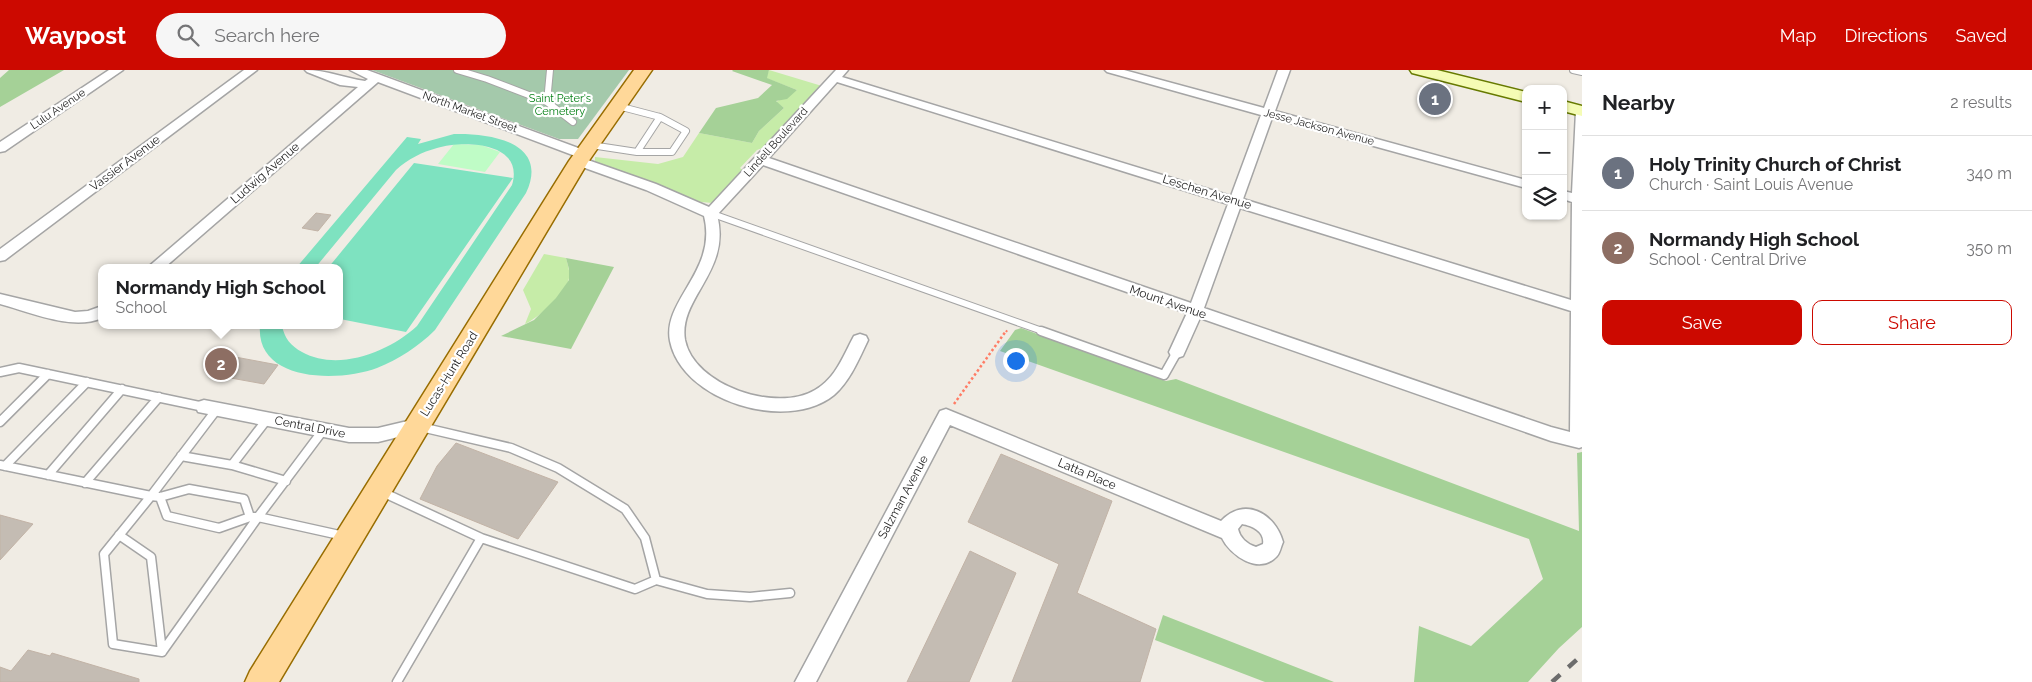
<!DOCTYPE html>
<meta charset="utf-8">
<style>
:root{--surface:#fff;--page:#f6f6f6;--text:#202124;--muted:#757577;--line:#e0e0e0;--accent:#cc0900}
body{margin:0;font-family:Raleway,sans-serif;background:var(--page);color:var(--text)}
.controls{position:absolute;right:15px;top:15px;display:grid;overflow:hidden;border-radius:10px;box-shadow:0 1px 4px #0004}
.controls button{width:45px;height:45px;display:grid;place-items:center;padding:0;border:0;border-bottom:1px solid var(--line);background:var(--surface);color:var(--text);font:25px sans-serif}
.you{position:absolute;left:1015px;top:290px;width:18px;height:18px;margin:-12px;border:4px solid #fff;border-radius:50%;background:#1a73e8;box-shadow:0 0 0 8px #1a73e833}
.badge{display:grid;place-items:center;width:32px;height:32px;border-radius:50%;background:var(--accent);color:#fff;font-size:16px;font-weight:700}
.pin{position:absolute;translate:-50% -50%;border:2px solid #fff;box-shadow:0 1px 5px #0006}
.popup{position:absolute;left:98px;top:194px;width:245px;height:65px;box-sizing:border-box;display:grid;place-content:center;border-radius:10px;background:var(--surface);filter:drop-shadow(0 1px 4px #0005);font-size:16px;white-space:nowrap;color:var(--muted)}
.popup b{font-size:19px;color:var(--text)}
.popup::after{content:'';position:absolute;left:50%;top:100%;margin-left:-10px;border:10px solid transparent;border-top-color:var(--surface)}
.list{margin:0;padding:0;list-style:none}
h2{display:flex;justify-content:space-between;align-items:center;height:65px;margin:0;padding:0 20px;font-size:21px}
h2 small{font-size:16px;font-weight:400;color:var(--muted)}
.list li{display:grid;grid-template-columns:32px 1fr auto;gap:15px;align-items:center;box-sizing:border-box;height:75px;padding:0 20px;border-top:1px solid var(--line)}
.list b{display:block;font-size:19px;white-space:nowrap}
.list p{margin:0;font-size:16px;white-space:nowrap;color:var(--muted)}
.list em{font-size:16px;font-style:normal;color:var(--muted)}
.actions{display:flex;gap:10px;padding:15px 20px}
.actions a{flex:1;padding:11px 0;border:1px solid var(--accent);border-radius:10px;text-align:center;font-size:18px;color:var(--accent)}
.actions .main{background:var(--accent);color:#fff}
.icon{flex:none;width:28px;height:28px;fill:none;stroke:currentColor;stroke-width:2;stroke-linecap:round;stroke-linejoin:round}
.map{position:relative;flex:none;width:1582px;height:612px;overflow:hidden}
header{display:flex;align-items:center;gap:30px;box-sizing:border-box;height:70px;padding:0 25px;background:var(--accent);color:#fff}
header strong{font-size:24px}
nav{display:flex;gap:28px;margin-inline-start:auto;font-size:18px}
.search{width:350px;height:45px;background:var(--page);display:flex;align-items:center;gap:12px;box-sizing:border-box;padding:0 18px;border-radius:28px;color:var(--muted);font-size:19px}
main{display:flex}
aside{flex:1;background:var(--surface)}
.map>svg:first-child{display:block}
</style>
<header>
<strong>Waypost</strong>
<div class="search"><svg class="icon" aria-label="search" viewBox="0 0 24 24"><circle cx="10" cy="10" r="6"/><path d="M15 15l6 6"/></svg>Search here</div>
<nav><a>Map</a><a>Directions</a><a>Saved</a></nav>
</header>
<main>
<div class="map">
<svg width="1582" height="612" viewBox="0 0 1582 612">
<rect width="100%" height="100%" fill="#f0ece4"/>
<!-- grass -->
<path fill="#c6eca8" d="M 769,0 L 822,16 L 768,76 L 757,80 L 740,98 L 744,101 L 713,133 L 701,132 L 595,92 L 595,87 L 658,94 L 683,87 L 699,63 L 752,73 L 759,61 L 784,38 L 776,32 L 797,20 L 766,8 Z
M 544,184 L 566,188 C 568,195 570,201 569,208 C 567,223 538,248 525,254 L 531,239 L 523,220 Z"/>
<!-- forest -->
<path fill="#a5d197" d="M 9,0 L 64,0 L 0,37 L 0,8 Z
M 733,0 L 769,0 L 767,8 L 797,20 L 787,29 L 776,31 L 784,38 L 759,61 L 752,73 L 699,63 L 716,38 L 758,28 L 772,15 L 732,1 Z
M 566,188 L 614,197 L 571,279 L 501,266 L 534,250 L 556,228 L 569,210 L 569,199 Z
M 1021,258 L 1166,311 L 1176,309 L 1579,461 L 1577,383 L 1582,382 L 1582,557 L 1559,578 L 1528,612 L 1414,612 L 1419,556 L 1471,576 L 1543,509 L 1529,469 L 1000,281 L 1015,260 Z
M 1163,545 L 1334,612 L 1265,612 L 1155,570 Z"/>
<!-- cemetery -->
<path fill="#a4c9ab" d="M 372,0 L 629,0 L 578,69 L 559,69 Z"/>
<!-- park -->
<path fill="#bffcc6" d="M 454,74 L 481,75 L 500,82 L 485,102 L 438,94 Z"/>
<!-- pitch -->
<path fill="#7ee2c0" d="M 454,64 C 490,63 550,72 526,123 L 435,260 C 418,277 399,289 377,298 C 340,312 255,313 260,255 L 282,255 C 284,268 291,276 302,282 C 338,302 389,282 417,256 L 512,115 C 525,72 464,70 437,78 C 422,82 408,89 396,100 L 315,198 L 296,198 L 407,67 L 421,69 L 418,74 Z
M 414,93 L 513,108 L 406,262 L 340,249 L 340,198 L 328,198 Z"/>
<!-- building -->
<path fill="#c4bcb3" stroke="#c2b3a6" d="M 316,143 L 331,145 L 318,161 L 302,158 Z
M 230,286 L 278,295 L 264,314 L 214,305 Z
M 456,373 L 558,412 L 518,469 L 420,429 L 437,396 Z
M 1001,384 L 1112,431 L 1077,523 L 1156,559 L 1140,612 L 1012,612 L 1059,494 L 968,452 Z
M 0,445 L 33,454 L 0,490 Z
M 970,481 L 1016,503 L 969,612 L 907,612 Z
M 28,580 L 50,586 L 52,583 L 139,609 L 139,612 L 0,612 L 0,597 L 11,601 Z"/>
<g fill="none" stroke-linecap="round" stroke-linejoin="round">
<!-- lane-far1 casing -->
<g stroke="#a5a5a5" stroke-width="8">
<path id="lane-far1" d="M 457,0 L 487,9 L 547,32 L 573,52
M 1573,0 L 1582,2
M 547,32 L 550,0
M 591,75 L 637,82 L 660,47 L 618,36
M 637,82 L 672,82 L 686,61 L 660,47
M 710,143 L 1045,262"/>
</g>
<!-- lane casing -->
<g stroke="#a5a5a5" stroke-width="11">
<path id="lane" d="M 1041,261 L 1164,305 L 1177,282
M 0,302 L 19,298 L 204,337
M 268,348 L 232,395 L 286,411
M 0,352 L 48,304
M 421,357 L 511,378 L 558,398 L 625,439 L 645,468 L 656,510 L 707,524 L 750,527 L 790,523
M 181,386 L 232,395
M 0,395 L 151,426 L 217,339
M 5,396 L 87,312
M 48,405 L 122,319
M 85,413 L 159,327
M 380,421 L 481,468
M 160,427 L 167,446 L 219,458 L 250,447 L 258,447 L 344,466
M 250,447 L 244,429 L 189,419 L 160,427 L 151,426 L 104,484 L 113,574 L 162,582 L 258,447 L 324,359
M 119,465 L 151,487 L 162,582
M 397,612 L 481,468 L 635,519 L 656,510"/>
</g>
<!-- street casing -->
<g stroke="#a5a5a5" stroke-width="3">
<path id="street" d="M 109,0 L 123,0 L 5,81 L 0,82 L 0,72 Z
M 244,0 L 257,0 L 5,190 L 0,191 L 0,179 Z
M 305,0 C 327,0 344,8 365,11 L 368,9 L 350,0 L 367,0 L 589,82 L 590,85 L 585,89 L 656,114 L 709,137 L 836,0 L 848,0 L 842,7 L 1231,126 L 1261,45 L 1107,2 L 1105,0 L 1124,0 L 1264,38 L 1278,0 L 1290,0 L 1275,41 L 1526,110 L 1526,118 L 1272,48 L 1243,129 L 1571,230 L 1572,132 L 1563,129 L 1563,121 L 1572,123 L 1576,41 L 1582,37 L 1582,377 L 1579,378 L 1551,371 L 1200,248 L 1183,286 L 1177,288 L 1171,286 L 1169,282 L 1187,243 L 763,95 L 717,145 C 732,201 678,228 685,270 C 694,316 777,343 815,320 C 836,308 843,286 854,266 L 860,264 L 866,266 L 868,270 C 859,289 850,311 834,325 C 787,363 682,331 670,271 C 662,230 718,201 704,146 L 646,120 L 574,94 L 572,91 L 578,87 L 378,12 L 164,198 L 147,198 L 358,17 L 340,15 L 307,2 ZM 837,12 L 1228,134 L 1191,233 L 769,88 ZM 1240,138 L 1571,241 L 1570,362 L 1551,357 L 1204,238 Z
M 0,224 L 75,242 L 88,241 L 102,236 L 102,248 C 72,261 30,242 0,234 Z
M 204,330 L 349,358 L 378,358 L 416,349 L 422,351 L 425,356 L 422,361 L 378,372 L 349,372 L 198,342 L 196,337 L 198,332 Z
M 946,339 L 1221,451 C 1244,426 1275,443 1283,472 C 1281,476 1280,483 1277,486 C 1259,506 1230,485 1222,468 L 950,355 L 816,612 L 795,612 L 940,341 ZM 1242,454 C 1253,456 1265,462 1263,474 L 1256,477 C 1247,474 1240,468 1238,459 Z"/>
</g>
<!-- secondary casing -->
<g stroke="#677a00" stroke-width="3">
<path id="secondary" d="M 1410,0 L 1437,0 L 1526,22 L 1526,32 L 1412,3 Z
M 1563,31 L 1582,36 L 1582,46 L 1563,41 Z"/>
</g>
<!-- primary casing -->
<g stroke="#986d00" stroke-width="3">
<path id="primary" d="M 634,0 L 652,0 L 588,92 L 279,612 L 245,612 L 250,601 L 569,91 Z"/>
</g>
<!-- path-far1 -->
<path stroke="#ff7c65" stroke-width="2" stroke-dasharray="2 2" stroke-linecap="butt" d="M 1006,262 L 1008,259"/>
<!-- path -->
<path stroke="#ff7c65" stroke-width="2.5" stroke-dasharray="2.5 2.5" stroke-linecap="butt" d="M 954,334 L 1006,261"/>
<!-- lane-far1 -->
<use href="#lane-far1" stroke="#fff" stroke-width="6"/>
<!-- lane -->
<use href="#lane" stroke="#fff" stroke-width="8"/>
<!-- street -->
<use href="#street" fill="#fff" fill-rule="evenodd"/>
<!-- secondary -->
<use href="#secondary" fill="#f5fcb5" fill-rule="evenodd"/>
<!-- primary -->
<use href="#primary" fill="#ffd899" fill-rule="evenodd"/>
<!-- rail -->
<path stroke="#6c6c6c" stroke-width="4.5" stroke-dasharray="11 11" stroke-linecap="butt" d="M 1552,612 L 1582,585"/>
</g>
<g text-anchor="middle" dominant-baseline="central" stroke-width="4.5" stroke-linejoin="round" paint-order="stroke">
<!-- far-park labels -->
<g font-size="11" fill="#078117" stroke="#fff">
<text x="560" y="28">Saint Peter's<tspan x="560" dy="13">Cemetery</tspan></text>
</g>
<!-- far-street labels -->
<g font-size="11" fill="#1e1e1e" stroke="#fff">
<text transform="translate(58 39) rotate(-34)">Lulu Avenue</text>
<text transform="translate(470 42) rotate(20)">North Market Street</text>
<text transform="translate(1319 57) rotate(15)">Jesse Jackson Avenue</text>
<text transform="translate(776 72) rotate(-48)">Lindell Boulevard</text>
</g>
<!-- street labels -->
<g font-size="12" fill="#1e1e1e" stroke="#fff">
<text transform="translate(125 93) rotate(-37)">Vassier Avenue</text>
<text transform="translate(265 103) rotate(-41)">Ludwig Avenue</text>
<text transform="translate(1207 122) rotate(17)">Leschen Avenue</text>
<text transform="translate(1168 232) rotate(19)">Mount Avenue</text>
<text transform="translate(449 304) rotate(-58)">Lucas-Hunt Road</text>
<text transform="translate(310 357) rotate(11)">Central Drive</text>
<text transform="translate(1087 404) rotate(23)">Latta Place</text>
<text transform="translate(903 427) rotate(-62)">Salzman Avenue</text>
</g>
</g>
</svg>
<div class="controls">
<button>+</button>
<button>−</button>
<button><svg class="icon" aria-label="layers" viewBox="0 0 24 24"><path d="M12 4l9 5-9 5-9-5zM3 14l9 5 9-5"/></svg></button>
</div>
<div class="you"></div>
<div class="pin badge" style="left:1435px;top:29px;background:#6b7280">1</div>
<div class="pin badge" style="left:221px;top:294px;background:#8d6e63">2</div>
<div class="popup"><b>Normandy High School</b>School</div>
</div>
<aside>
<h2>Nearby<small>2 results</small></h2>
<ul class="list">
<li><span class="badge" style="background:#6b7280">1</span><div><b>Holy Trinity Church of Christ</b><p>Church · Saint Louis Avenue</p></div><em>340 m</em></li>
<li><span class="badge" style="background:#8d6e63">2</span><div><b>Normandy High School</b><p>School · Central Drive</p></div><em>350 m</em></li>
</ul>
<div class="actions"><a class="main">Save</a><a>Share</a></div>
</aside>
</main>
